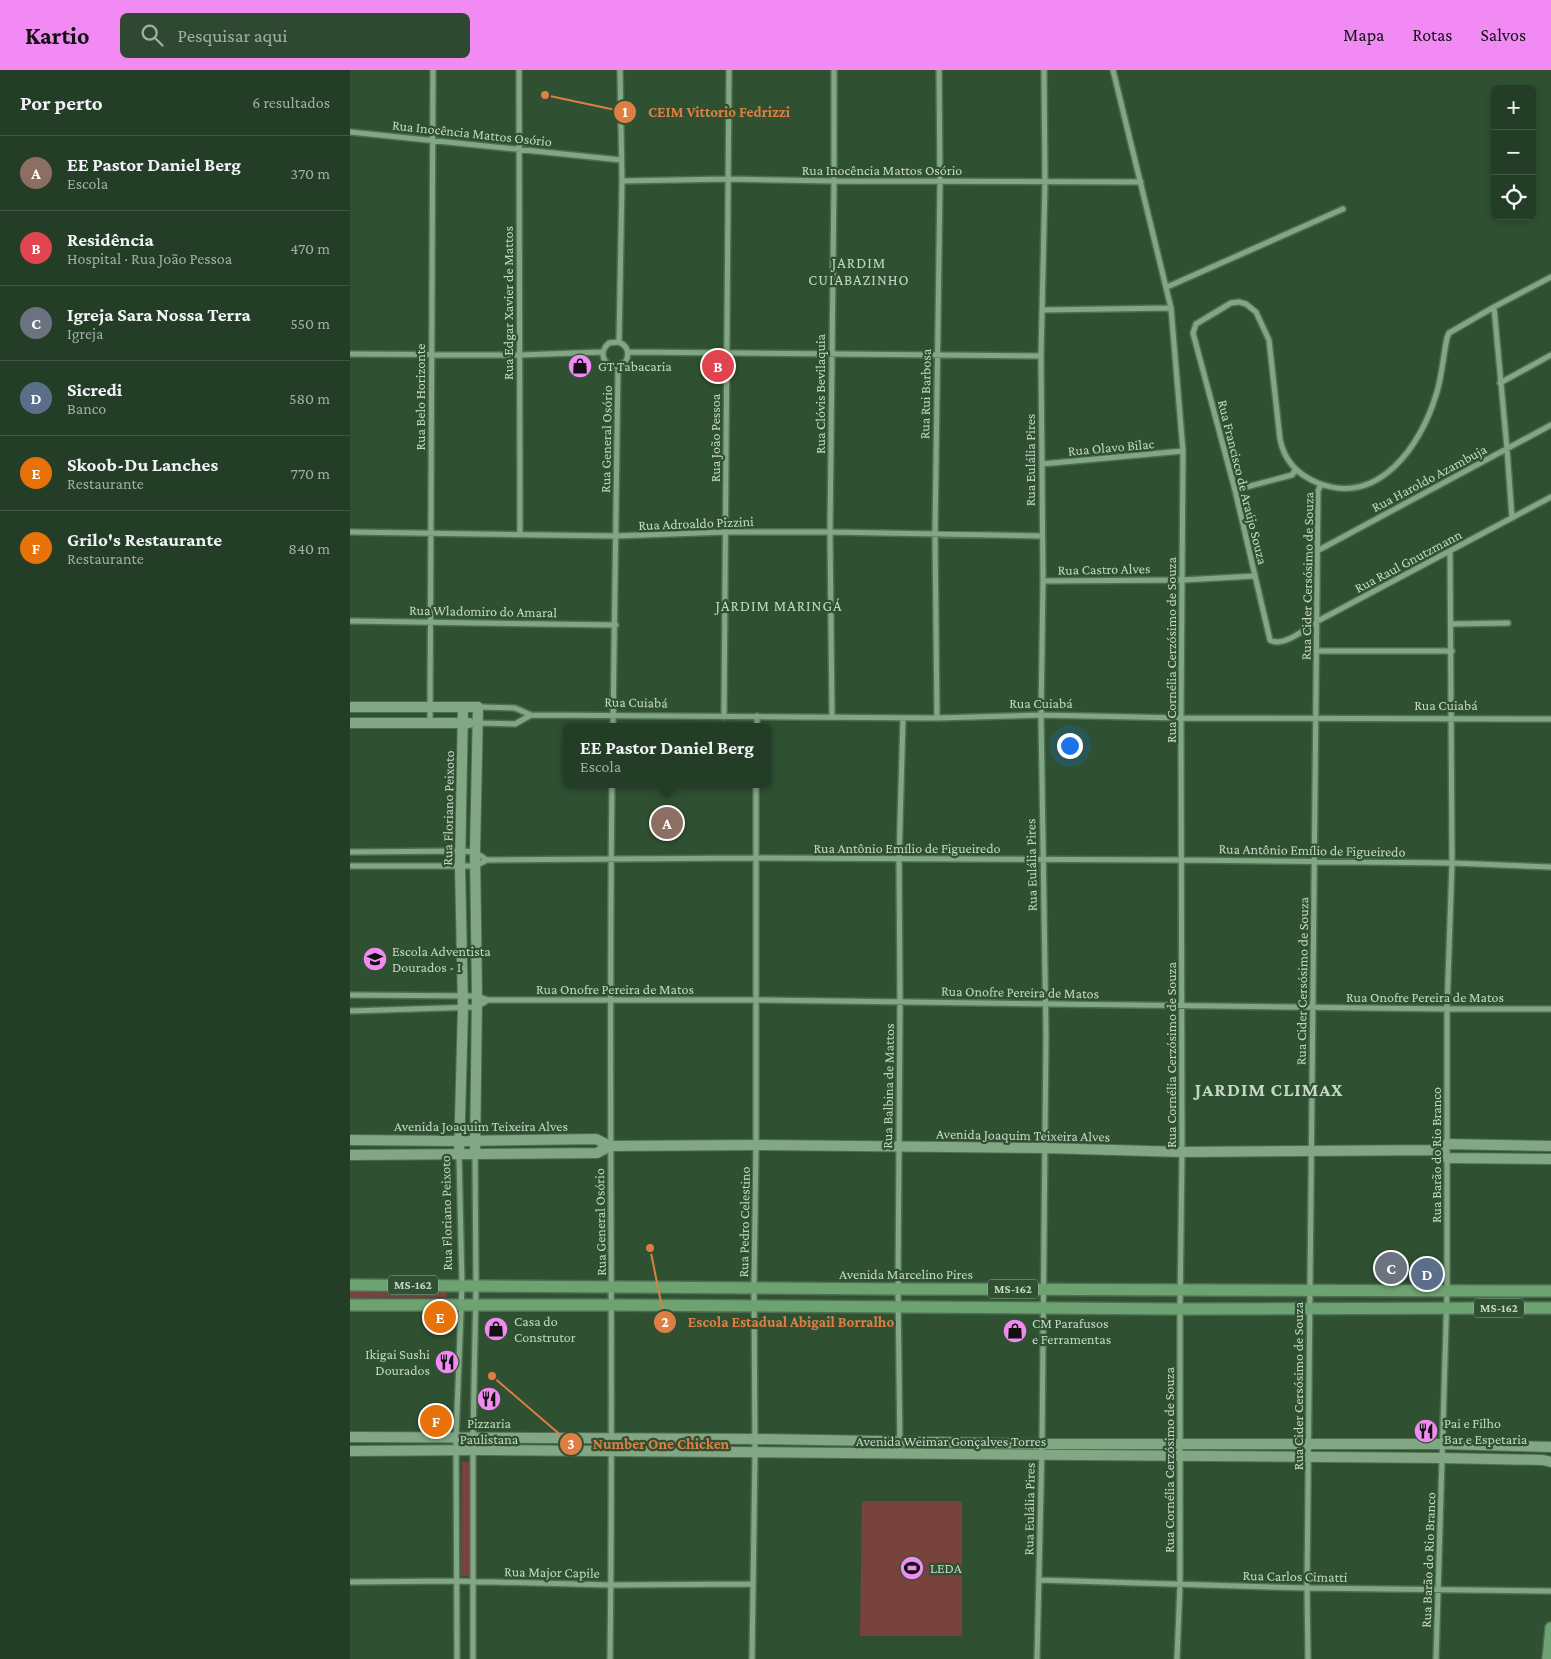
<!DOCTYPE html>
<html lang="pt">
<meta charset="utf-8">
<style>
:root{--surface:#233d26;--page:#2f4832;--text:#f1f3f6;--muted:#a3aea7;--line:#405643;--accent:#f18af3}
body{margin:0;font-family:"Crimson Pro",serif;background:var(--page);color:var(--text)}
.controls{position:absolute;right:15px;top:15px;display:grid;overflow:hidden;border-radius:8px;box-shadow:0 2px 8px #0003}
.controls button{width:45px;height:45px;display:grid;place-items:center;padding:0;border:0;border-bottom:1px solid var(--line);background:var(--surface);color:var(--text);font:25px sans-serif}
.you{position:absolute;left:719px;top:675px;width:18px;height:18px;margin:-12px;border:4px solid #fff;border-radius:50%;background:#1a73e8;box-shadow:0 0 0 8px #1a73e833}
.badge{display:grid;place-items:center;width:32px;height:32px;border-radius:50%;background:var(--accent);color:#fff;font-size:16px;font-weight:700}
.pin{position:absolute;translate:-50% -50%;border:2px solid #fff;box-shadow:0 1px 5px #0006}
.popup{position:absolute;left:213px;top:653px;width:208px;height:65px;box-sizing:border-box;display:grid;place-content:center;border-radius:8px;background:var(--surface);filter:drop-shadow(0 1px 4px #0005);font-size:16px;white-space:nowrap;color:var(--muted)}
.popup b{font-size:19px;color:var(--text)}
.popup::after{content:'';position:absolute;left:50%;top:100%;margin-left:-10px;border:10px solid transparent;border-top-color:var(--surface)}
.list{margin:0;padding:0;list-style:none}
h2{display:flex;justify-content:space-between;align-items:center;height:65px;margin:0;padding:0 20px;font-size:21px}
h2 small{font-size:16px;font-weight:400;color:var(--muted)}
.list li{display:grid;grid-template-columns:32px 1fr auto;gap:15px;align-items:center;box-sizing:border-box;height:75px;padding:0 20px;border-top:1px solid var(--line)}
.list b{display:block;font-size:19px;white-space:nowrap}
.list p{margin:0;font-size:16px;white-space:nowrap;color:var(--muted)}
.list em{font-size:16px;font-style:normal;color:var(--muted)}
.icon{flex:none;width:28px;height:28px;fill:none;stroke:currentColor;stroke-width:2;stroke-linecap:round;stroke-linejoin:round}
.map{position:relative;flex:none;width:1201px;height:1589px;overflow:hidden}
header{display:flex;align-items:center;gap:30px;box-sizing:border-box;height:70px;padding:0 25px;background:var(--accent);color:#111}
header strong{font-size:24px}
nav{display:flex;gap:28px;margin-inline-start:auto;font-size:18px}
.search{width:350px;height:45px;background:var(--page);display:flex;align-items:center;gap:12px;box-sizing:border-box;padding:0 18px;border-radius:8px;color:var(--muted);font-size:19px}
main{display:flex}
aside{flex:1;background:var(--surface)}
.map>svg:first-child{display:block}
</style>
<header>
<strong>Kartio</strong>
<div class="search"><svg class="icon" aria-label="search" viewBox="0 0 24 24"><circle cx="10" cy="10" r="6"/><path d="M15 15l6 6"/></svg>Pesquisar aqui</div>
<nav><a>Mapa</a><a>Rotas</a><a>Salvos</a></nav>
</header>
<main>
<aside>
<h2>Por perto<small>6 resultados</small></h2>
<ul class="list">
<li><span class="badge" style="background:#8d6e63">A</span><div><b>EE Pastor Daniel Berg</b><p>Escola</p></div><em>370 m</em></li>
<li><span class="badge" style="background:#e0444e">B</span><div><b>Residência</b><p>Hospital · Rua João Pessoa</p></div><em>470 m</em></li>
<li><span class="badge" style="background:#6b7280">C</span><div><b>Igreja Sara Nossa Terra</b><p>Igreja</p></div><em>550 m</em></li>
<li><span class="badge" style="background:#5c6f8a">D</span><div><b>Sicredi</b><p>Banco</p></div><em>580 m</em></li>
<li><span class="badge" style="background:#e8710a">E</span><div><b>Skoob-Du Lanches</b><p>Restaurante</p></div><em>770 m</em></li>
<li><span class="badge" style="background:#e8710a">F</span><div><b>Grilo's Restaurante</b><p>Restaurante</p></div><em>840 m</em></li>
</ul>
</aside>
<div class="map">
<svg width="1201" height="1589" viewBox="0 0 1201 1589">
<rect width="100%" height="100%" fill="#2f5132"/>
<!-- green -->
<path fill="#78433d" d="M 0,1221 L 97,1222 L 97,1227 L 0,1228 Z
M 112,1392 L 120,1392 L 119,1506 L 111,1506 Z
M 512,1431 L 612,1431 L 612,1566 L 510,1566 Z"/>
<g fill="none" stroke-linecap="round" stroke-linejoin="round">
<!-- street casing -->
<g stroke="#506d53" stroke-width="8">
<path id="street" d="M 169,0 L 170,465
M 763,0 L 821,238 L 833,381 L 831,648 L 832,1082 L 830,1239 L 830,1514 L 827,1589
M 0,62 L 271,90
M 272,111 L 379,109 L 484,111 L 791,112
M 1201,207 L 1144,237 L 1099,263 L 1097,268 C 1093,287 1092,307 1086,325 C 1071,375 1029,437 968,413 C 948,405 934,390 930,369 L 919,270 L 906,242 L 896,234 L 889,232 L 881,233 L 846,254 L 843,263 L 885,420 L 920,570 C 933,578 955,559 966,552 L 1201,427
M 817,217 L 993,139
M 1144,237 L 1157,379 L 1162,448
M 692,240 L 821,238
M 269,272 L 272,111 L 270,0
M 278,282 L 691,286
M 0,284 L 170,285 L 253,282
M 268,296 C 253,297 248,282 259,273 L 269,272
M 268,296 L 276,291 C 280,282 277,276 269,272
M 1150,313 L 1201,285
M 692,394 L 833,381
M 885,420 L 942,405 L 946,399
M 0,462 L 266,466 L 376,462 L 480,462 L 692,466
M 967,481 L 1201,355
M 693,511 L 833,510 L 905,506
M 0,551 L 266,555
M 1101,554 L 1158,553
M 966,581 L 1102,581
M 128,637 L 165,638 L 181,645 L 587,648 L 691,645 L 831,648 L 1201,649
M 374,647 L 379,0
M 482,647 L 480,462 L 484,111 L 484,0
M 587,648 L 585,464 L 590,112 L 589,0
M 80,653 L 83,0
M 127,653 L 165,654 L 181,645
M 263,657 L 268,296
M 407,657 L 407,646
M 0,782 L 111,781 L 125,782 L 137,790
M 0,796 L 125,796 L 137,790 L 405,788 L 832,790 L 1102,793 L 1201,797
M 0,925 L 127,926 L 138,930 L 406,930 L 1097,939 L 1201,939
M 0,941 L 127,937 L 138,930
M 550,1384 L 548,1219 L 550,932 L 549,790 L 553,648
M 689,1510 L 957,1518 L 1201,1521
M 0,1512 L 106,1511 L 261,1515 L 403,1514
M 107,1589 L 106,1367 L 112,1215 L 109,1085
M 123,1589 L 123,1367 L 126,1215 L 125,1085
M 260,1589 C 264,1297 258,1006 262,714
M 402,1589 L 405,1383 L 404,1217 L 406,1075 L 406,714
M 687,1589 L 692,1374 L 696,965 L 691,645 L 693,511 L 691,286 L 695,112 L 694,0
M 958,1589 L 957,1518 L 968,421 L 971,414
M 1086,1589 L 1097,1222 L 1097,939 L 1102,793 L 1100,481"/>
</g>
<!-- secondary casing -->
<g stroke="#506d53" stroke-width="12">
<path id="secondary" d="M 0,637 L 128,637 L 125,782 L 127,926 L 125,1085
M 0,653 L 119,653
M 0,1070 L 108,1071 L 246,1069 L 260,1076
M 1086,1080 L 1097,1088 L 1201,1089
M 0,1085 L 247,1083 L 260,1076 L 406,1075 L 694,1078 L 832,1082 L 1086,1080 L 1097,1074 L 1201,1076
M 109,1085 L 113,938 L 110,796 L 113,637
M 0,1367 L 405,1369 L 692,1374 L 1092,1374 L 1201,1377
M 0,1381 L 131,1380 L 1092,1388 L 1193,1390 L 1201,1392"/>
</g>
<!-- primary casing -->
<g stroke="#506d53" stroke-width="14">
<path id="primary" d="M 0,1215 L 548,1219 L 1201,1221
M 0,1235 L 262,1235 L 830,1239 L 1201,1238
M 1198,1589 L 1201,1558"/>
</g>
<!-- street -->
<use href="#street" stroke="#82a784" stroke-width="5"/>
<!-- secondary -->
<use href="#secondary" stroke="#82a784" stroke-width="10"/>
<!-- primary -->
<use href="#primary" stroke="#6ca371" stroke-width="11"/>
</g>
<!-- icons -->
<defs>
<g id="shop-disc" transform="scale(1.25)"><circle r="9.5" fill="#f18af3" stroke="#2f5132"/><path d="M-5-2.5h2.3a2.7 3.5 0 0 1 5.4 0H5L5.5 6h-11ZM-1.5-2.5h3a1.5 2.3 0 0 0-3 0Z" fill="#111"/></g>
<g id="school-disc" transform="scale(1.25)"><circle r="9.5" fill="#f18af3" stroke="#2f5132"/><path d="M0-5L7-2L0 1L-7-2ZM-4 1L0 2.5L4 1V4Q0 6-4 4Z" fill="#111"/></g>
<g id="restaurant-disc" transform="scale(1.25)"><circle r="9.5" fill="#f18af3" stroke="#2f5132"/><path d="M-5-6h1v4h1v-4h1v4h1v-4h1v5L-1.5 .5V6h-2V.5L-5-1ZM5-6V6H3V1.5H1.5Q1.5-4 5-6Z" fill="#111"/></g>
<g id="stadium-disc" transform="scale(1.25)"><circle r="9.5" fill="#f18af3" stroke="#2f5132"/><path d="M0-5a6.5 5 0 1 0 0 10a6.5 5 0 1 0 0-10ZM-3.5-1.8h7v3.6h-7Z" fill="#111"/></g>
</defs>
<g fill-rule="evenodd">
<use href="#shop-disc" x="230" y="296"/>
<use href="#school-disc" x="25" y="889"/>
<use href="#shop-disc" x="146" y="1259"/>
<use href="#shop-disc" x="665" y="1261"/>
<use href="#restaurant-disc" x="97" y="1292"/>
<use href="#restaurant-disc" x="139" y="1329"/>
<use href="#restaurant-disc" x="1076" y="1361"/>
<use href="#stadium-disc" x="562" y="1498"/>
</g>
<g text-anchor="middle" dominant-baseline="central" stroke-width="4.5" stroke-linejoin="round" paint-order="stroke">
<!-- shield labels -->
<g fill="#2f5132" stroke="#97af99" stroke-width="1">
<rect x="38" y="1205.5" width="50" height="19" rx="4"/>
<rect x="638" y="1209.5" width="50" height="19" rx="4"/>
<rect x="1124" y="1228.5" width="50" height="19" rx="4"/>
</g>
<g font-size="12" font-weight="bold" fill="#c4d7c5">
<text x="63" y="1215">MS-162</text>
<text x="663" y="1219">MS-162</text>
<text x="1149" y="1238">MS-162</text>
</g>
<!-- street labels -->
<g font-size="14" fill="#c4d7c5" stroke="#2f5132">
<text transform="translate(122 63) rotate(6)">Rua Inocência Mattos Osório</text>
<text x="532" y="100">Rua Inocência Mattos Osório</text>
<text transform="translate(158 233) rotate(-90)">Rua Edgar Xavier de Mattos</text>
<text transform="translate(470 324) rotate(-90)">Rua Clóvis Bevilaquia</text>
<text transform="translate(575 324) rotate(-89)">Rua Rui Barbosa</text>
<text transform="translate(70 327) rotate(-90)">Rua Belo Horizonte</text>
<text transform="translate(365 368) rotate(-90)">Rua João Pessoa</text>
<text transform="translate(256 369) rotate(-89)">Rua General Osório</text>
<text transform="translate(761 377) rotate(-5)">Rua Olavo Bilac</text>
<text transform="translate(680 390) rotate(-90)">Rua Eulália Pires</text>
<text transform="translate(1079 408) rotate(-28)">Rua Haroldo Azambuja</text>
<text transform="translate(893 412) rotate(76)">Rua Francisco de Araújo Souza</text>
<text transform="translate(346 453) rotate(-2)">Rua Adroaldo Pizzini</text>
<text transform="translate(1058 491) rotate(-28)">Rua Raul Gnutzmann</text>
<text transform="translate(754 499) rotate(-1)">Rua Castro Alves</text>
<text transform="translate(957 506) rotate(-89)">Rua Cider Cersósimo de Souza</text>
<text transform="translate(133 541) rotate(1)">Rua Wladomiro do Amaral</text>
<text transform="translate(821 580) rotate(-90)">Rua Cornélia Cerzósimo de Souza</text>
<text transform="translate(286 632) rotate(1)">Rua Cuiabá</text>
<text x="691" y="633">Rua Cuiabá</text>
<text x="1096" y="635">Rua Cuiabá</text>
<text transform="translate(98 738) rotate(-89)">Rua Floriano Peixoto</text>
<text x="557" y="778">Rua Antônio Emílio de Figueiredo</text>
<text transform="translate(962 780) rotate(1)">Rua Antônio Emílio de Figueiredo</text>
<text transform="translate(681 795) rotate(-91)">Rua Eulália Pires</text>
<text transform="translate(952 911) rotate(-89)">Rua Cider Cersósimo de Souza</text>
<text x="265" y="919">Rua Onofre Pereira de Matos</text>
<text transform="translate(670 922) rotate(1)">Rua Onofre Pereira de Matos</text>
<text x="1075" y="927">Rua Onofre Pereira de Matos</text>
<text transform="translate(821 985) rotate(-90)">Rua Cornélia Cerzósimo de Souza</text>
<text transform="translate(538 1016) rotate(-89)">Rua Balbina de Mattos</text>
<text x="131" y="1056">Avenida Joaquim Teixeira Alves</text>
<text transform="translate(673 1065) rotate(1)">Avenida Joaquim Teixeira Alves</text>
<text transform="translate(1086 1085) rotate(-90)">Rua Barão do Rio Branco</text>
<text transform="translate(96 1143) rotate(-91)">Rua Floriano Peixoto</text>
<text transform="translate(250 1152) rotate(-91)">Rua General Osório</text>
<text transform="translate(394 1152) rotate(-89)">Rua Pedro Celestino</text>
<text x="556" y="1204">Avenida Marcelino Pires</text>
<text transform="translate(948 1316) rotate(-90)">Rua Cider Cersósimo de Souza</text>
<text x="601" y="1371">Avenida Weimar Gonçalves Torres</text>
<text transform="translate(819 1390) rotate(-90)">Rua Cornélia Cerzósimo de Souza</text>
<text transform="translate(679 1439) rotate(-89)">Rua Eulália Pires</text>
<text transform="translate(1078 1490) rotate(-88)">Rua Barão do Rio Branco</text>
<text transform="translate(202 1502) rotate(1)">Rua Major Capile</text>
<text transform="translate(945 1506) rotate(1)">Rua Carlos Cimatti</text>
</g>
<!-- poi labels -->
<g font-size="14" fill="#c4d7c5" stroke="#2f5132" text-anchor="start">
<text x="248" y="296">GT Tabacaria</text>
<text x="42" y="881">Escola Adventista<tspan x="42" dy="16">Dourados - I</tspan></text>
<text x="164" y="1251">Casa do<tspan x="164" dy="16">Construtor</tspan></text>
<text x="682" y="1253">CM Parafusos<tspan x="682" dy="16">e Ferramentas</tspan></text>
<text x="80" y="1284" text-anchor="end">Ikigai Sushi<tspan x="80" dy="16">Dourados</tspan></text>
<text x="139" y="1353" text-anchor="middle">Pizzaria<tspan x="139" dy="16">Paulistana</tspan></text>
<text x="1094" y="1353">Pai e Filho<tspan x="1094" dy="16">Bar e Espetaria</tspan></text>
<text x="580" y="1498">LEDA</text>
</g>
<!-- neighbourhood labels -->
<g font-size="15" letter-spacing="1" fill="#c4d7c5" stroke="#2f5132">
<text x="509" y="193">JARDIM<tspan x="509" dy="17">CUIABAZINHO</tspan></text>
<text x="429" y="536">JARDIM MARINGÁ</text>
</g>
<!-- district labels -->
<g font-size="19" font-weight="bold" letter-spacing="1" fill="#c4d7c5" stroke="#2f5132">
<text x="919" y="1019">JARDIM CLIMAX</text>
</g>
</g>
<!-- callouts -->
<path fill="none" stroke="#dd7f44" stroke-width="2" d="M195 25L275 42M300 1178L315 1252M142 1306L221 1374"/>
<g fill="#dd7f44" stroke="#2f5132" stroke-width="2">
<circle cx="195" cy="25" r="5"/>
<circle cx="300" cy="1178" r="5"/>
<circle cx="142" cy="1306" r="5"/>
<circle cx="275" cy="42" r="12"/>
<circle cx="315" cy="1252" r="12"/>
<circle cx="221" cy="1374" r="12"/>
</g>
<g font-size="15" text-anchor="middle" font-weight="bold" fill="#fff">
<text x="275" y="47">1</text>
<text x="315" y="1257">2</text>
<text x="221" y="1379">3</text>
</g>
<g font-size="15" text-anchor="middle" font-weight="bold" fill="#dd7f44" stroke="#2f5132" stroke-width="4.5" stroke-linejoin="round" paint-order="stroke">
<text x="369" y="47">CEIM Vittorio Fedrizzi</text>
<text x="441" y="1257">Escola Estadual Abigail Borralho</text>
<text x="311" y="1379">Number One Chicken</text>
</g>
</svg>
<div class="controls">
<button>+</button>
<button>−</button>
<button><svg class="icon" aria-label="locate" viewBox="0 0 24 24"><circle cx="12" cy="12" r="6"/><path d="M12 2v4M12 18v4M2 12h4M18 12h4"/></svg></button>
</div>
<div class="you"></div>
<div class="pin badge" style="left:317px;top:753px;background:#8d6e63">A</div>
<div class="popup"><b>EE Pastor Daniel Berg</b>Escola</div>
<div class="pin badge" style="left:368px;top:296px;background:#e0444e">B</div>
<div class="pin badge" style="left:1041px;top:1198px;background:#6b7280">C</div>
<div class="pin badge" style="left:1077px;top:1204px;background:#5c6f8a">D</div>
<div class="pin badge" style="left:90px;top:1247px;background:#e8710a">E</div>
<div class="pin badge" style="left:86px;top:1351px;background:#e8710a">F</div>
</div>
</main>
